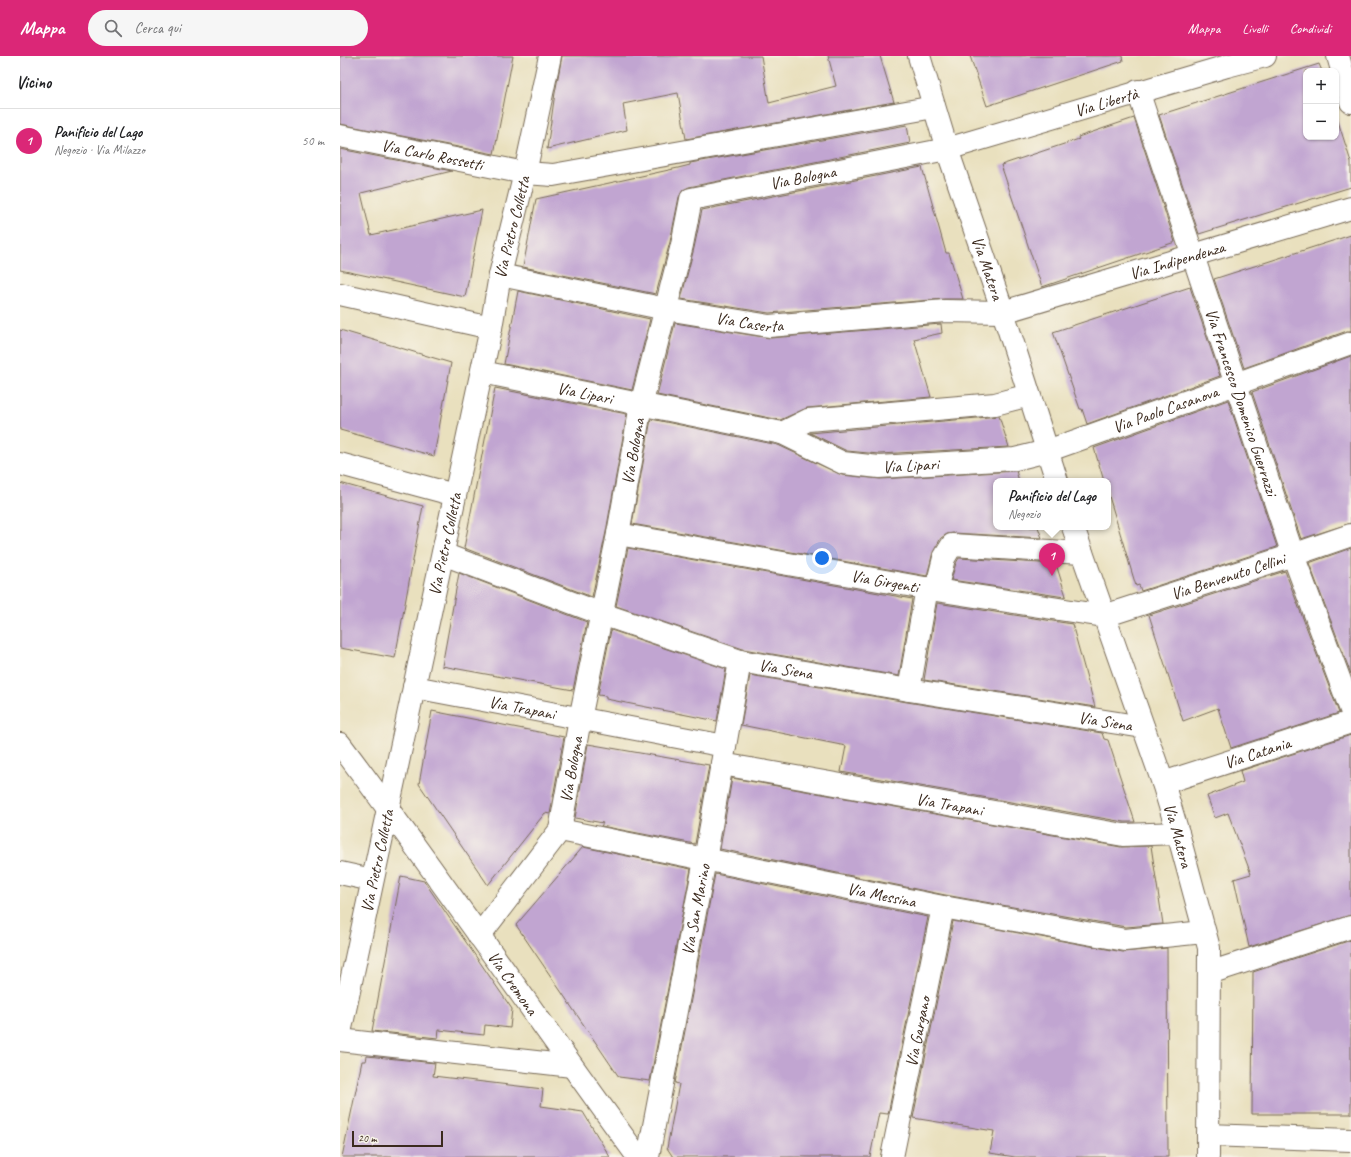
<!DOCTYPE html>
<html lang="it">
<meta charset="utf-8">
<style>
:root{--surface:#fff;--page:#f6f6f6;--text:#202124;--muted:#757577;--line:#e0e0e0;--accent:#db2777}
body{margin:0;font-family:Caveat,sans-serif;background:var(--page);color:var(--text)}
.controls{position:absolute;right:12px;top:12px;display:grid;overflow:hidden;border-radius:8px;box-shadow:0 1px 3px #0004}
.controls button{width:36px;height:36px;display:grid;place-items:center;padding:0;border:0;border-bottom:1px solid var(--line);background:var(--surface);color:var(--text);font:20px sans-serif}
.scale{position:absolute;left:12px;bottom:10px;width:91px;box-sizing:border-box;padding-left:4px;border:2px solid #3b2a1e;border-top:0;font-size:11px;line-height:14px;white-space:nowrap;color:#3b2a1e;-webkit-text-stroke:3px #f7f3e8;paint-order:stroke}
.you{position:absolute;left:482px;top:502px;width:14px;height:14px;margin:-10px;border:3px solid #fff;border-radius:50%;background:#1a73e8;box-shadow:0 0 0 6px #1a73e833}
.badge{display:grid;place-items:center;width:26px;height:26px;border-radius:50%;background:var(--accent);color:#fff;font-size:13px;font-weight:700}
.pin{position:absolute;translate:-50% -33px;filter:drop-shadow(0 1px 2px #0008)}
.pin::after{content:'';position:absolute;top:21px;width:14px;height:12px;background:inherit;clip-path:polygon(0 0,100% 0,50% 100%)}
.popup{position:absolute;left:653px;top:422px;width:118px;height:52px;box-sizing:border-box;display:grid;place-content:center;border-radius:8px;background:var(--surface);filter:drop-shadow(0 1px 3px #0005);font-size:13px;white-space:nowrap;color:var(--muted)}
.popup b{font-size:15px;color:var(--text)}
.popup::after{content:'';position:absolute;left:50%;top:100%;margin-left:-8px;border:8px solid transparent;border-top-color:var(--surface)}
.list{margin:0;padding:0;list-style:none}
h2{display:flex;justify-content:space-between;align-items:center;height:52px;margin:0;padding:0 16px;font-size:17px}
h2 small{font-size:13px;font-weight:400;color:var(--muted)}
.list li{display:grid;grid-template-columns:26px 1fr auto;gap:12px;align-items:center;box-sizing:border-box;height:64px;padding:0 16px;border-top:1px solid var(--line)}
.list b{display:block;font-size:15px;white-space:nowrap}
.list p{margin:0;font-size:13px;white-space:nowrap;color:var(--muted)}
.list em{font-size:13px;font-style:normal;color:var(--muted)}
.icon{flex:none;width:22px;height:22px;fill:none;stroke:currentColor;stroke-width:2;stroke-linecap:round;stroke-linejoin:round}
.map{position:relative;flex:none;width:1011px;height:1101px;overflow:hidden}
header{display:flex;align-items:center;gap:24px;box-sizing:border-box;height:56px;padding:0 20px;background:var(--accent);color:#fff}
header strong{font-size:19px}
nav{display:flex;gap:22px;margin-inline-start:auto;font-size:14px}
.search{width:280px;height:36px;background:var(--page);display:flex;align-items:center;gap:10px;box-sizing:border-box;padding:0 14px;border-radius:22px;color:var(--muted);font-size:15px}
main{display:flex}
aside{flex:1;background:var(--surface)}
.map>svg:first-child{display:block}
</style>
<header>
<strong>Mappa</strong>
<div class="search"><svg class="icon" aria-label="search" viewBox="0 0 24 24"><circle cx="10" cy="10" r="6"/><path d="M15 15l6 6"/></svg>Cerca qui</div>
<nav><a>Mappa</a><a>Livelli</a><a>Condividi</a></nav>
</header>
<main>
<aside>
<h2>Vicino<small></small></h2>
<ul class="list">
<li><span class="badge">1</span><div><b>Panificio del Lago</b><p>Negozio · Via Milazzo</p></div><em>50 m</em></li>
</ul>
</aside>
<div class="map">
<svg width="1011" height="1101" viewBox="0 0 1011 1101">
<rect width="100%" height="100%" fill="#f7f3e8"/>
<filter id="ink" filterUnits="userSpaceOnUse"><feTurbulence type="fractalNoise" baseFrequency=".025" numOctaves="2"/><feDisplacementMap in="SourceGraphic" scale="8" xChannelSelector="R" yChannelSelector="G"/><feConvolveMatrix kernelMatrix="1 2 1 2 8 2 1 2 1" color-interpolation-filters="sRGB"/></filter>
<filter id="wash" filterUnits="userSpaceOnUse"><feTurbulence type="fractalNoise" baseFrequency=".012" numOctaves="4" result="noise"/><feDisplacementMap in="SourceGraphic" scale="16" xChannelSelector="R" yChannelSelector="G"/><feGaussianBlur stdDeviation="0.9" result="paint"/><feColorMatrix in="noise" values="0 0 0 0 0 0 0 0 0 0 0 0 0 0 0 0 0 1.4 0 .05"/><feComposite in="paint" operator="in"/></filter>
<g filter="url(#wash)">
<rect width="100%" height="100%" fill="#e9e0be"/>
<g id="blocks">
<!-- building -->
<path fill="#c1a5d1" d="M 0,0 L 173,0 L 154,98 L 0,68 Z
M 222,0 L 421,0 L 429,47 L 496,30 L 488,0 L 540,0 L 554,46 L 346,83 L 338,37 L 283,48 L 287,74 L 207,93 L 215,37 Z
M 630,0 L 782,0 L 783,5 L 647,50 Z
M 979,8 L 982,15 L 966,15 L 966,81 L 996,81 L 996,59 L 1011,106 L 1011,131 L 859,178 L 819,59 Z
M 794,62 L 835,186 L 702,231 L 661,109 L 739,83 L 738,81 Z
M 567,69 L 570,87 L 349,131 L 343,134 L 339,141 L 330,186 L 316,238 L 183,211 L 196,143 L 338,112 L 350,109 L 350,107 Z
M 0,93 L 112,115 L 21,137 L 31,179 L 142,154 L 125,241 L 0,214 Z
M 582,111 L 606,197 L 609,197 L 623,243 L 604,243 L 429,257 L 341,243 L 354,192 L 362,154 Z
M 1011,179 L 1011,275 L 1007,275 L 904,312 L 874,223 Z
M 850,231 L 880,320 L 747,368 L 742,353 L 740,353 L 713,276 Z
M 178,235 L 310,263 L 292,334 L 164,308 Z
M 335,267 L 430,282 L 601,268 L 602,277 L 574,283 L 591,341 L 467,352 L 440,364 L 317,339 Z
M 0,274 L 111,307 L 94,400 L 0,374 Z
M 1011,300 L 1011,467 L 961,483 L 912,336 Z
M 155,332 L 287,358 L 266,476 L 252,541 L 124,492 Z
M 888,344 L 937,491 L 801,535 L 799,529 L 796,530 L 768,437 L 768,425 L 764,425 L 754,392 Z
M 659,360 L 669,391 L 539,398 L 507,395 L 470,377 Z
M 311,363 L 438,389 L 502,419 L 540,423 L 676,415 L 679,425 L 656,425 L 656,471 L 698,471 L 702,482 L 613,477 L 607,478 L 601,482 L 593,496 L 587,520 L 292,468 Z
M 0,427 L 83,450 L 55,602 L 0,592 Z
M 288,492 L 572,543 L 559,620 L 403,593 L 276,550 Z
M 1011,492 L 1011,618 L 969,507 Z
M 619,502 L 716,508 L 726,540 L 725,540 L 725,541 L 611,524 L 616,507 Z
M 945,515 L 999,657 L 891,692 L 878,652 L 843,665 L 809,559 Z
M 119,517 L 247,566 L 233,634 L 102,610 Z
M 597,547 L 732,568 L 755,651 L 584,624 Z
M 271,574 L 386,613 L 377,665 L 266,643 L 266,640 L 258,639 Z
M 410,619 L 567,646 L 762,677 L 764,683 L 768,684 L 795,766 L 784,766 L 501,716 L 506,690 L 401,669 Z
M 92,655 L 224,681 L 210,758 L 205,757 L 148,829 L 79,728 Z
M 1011,679 L 1011,859 L 909,891 L 894,823 L 911,818 L 888,757 L 875,762 L 867,740 L 903,726 L 900,715 Z
M 248,688 L 369,709 L 355,788 L 261,770 L 263,767 L 235,762 Z
M 392,722 L 781,791 L 811,790 L 823,868 L 786,871 L 605,839 L 380,793 Z
M 243,791 L 351,813 L 310,1025 L 279,1021 L 176,869 Z
M 375,818 L 588,861 L 548,1058 L 539,1057 L 530,1101 L 333,1101 L 327,1092 L 339,1028 L 335,1027 Z
M 61,820 L 84,825 L 172,953 L 170,972 L 145,969 L 144,979 L 99,974 L 98,982 L 32,975 Z
M 613,865 L 783,896 L 827,892 L 828,1101 L 675,1101 L 650,1097 L 654,1075 L 573,1062 Z
M 1011,884 L 1011,1058 L 912,1058 L 913,916 Z
M 27,1000 L 95,1007 L 93,1020 L 203,1033 L 201,1050 L 243,1056 L 270,1101 L 2,1101 L 22,1005 L 26,1005 Z"/>
</g>
</g>
<g filter="url(#ink)">
<use href="#blocks" fill-opacity="0" stroke="#786a56" stroke-width="1"/>
<g fill="none" stroke-linecap="round" stroke-linejoin="round">
<!-- minor casing -->
<g stroke="#786a56" stroke-width="24">
<g id="minor">
<path d="M 998,0 L 1011,46"/>
<path id="s1" d="M 798,35 L 953,499 L 1011,654"/>
<path id="s2" d="M 0,80 L 185,117 L 213,119 L 594,51"/>
<path id="s3" d="M 160,219 L 326,253 L 429,270 L 605,255 L 663,256 L 1011,152"/>
<path d="M 0,238 L 151,272"/>
<path id="s4" d="M 142,316 L 442,377 L 503,407 L 539,411 L 675,403 L 707,395 L 1011,287"/>
<path d="M 442,377 L 468,364 L 655,348 L 689,339"/>
<path d="M 0,408 L 115,439"/>
<path id="s5" d="M 278,478 L 596,534 L 764,560 L 953,499 L 1011,479"/>
<path id="s6" d="M 103,498 L 262,558 L 400,605 L 569,634 L 803,671"/>
<path d="M 596,534 L 604,502 L 612,489 L 742,497"/>
<path id="s7" d="M 74,631 L 385,690"/>
<path d="M 569,634 L 587,532"/>
<path id="s8" d="M 0,688 C 102,824 198,964 298,1101"/>
<path id="s9" d="M 382,708 L 783,779 L 838,777"/>
<path id="s10" d="M 823,727 L 1011,666"/>
<path id="s11" d="M 220,774 L 603,851 L 785,884 L 864,876"/>
<path d="M 0,817 L 32,824"/>
<path id="s12" d="M 139,880 L 220,774 L 240,663 L 278,478 L 301,349 L 342,189 L 351,143 L 607,93 L 887,10 L 925,0"/>
<path d="M 869,917 L 1011,871"/>
<path id="s13" d="M 0,977 L 151,272 L 160,219 L 185,117 L 210,0"/>
<path d="M 0,984 L 232,1010"/>
<path d="M 868,1079 L 1011,1084"/>
<path id="s14" d="M 308,1101 L 365,804 L 400,605"/>
<path id="s15" d="M 552,1101 L 603,851"/>
</g>
</g>
<!-- tertiary casing -->
<g stroke="#786a56" stroke-width="24">
<g id="tertiary">
<path id="s16" d="M 579,0 L 607,93 L 663,256 L 717,425"/>
<path id="s17" d="M 733,471 L 823,727 L 838,777 L 869,892 L 868,1101"/>
</g>
</g>
<!-- minor -->
<use href="#minor" stroke="#fff" stroke-width="22"/>
<!-- tertiary -->
<use href="#tertiary" stroke="#fff" stroke-width="22"/>
</g>
</g>
<g text-anchor="middle" dominant-baseline="central" stroke-width="3" stroke-linejoin="round" paint-order="stroke">
<!-- street labels -->
<g font-size="17" fill="#3b2a1e" stroke="#f7f3e8">
<text stroke="none"><textPath href="#s12" startOffset="1205">Via Libertà</textPath></text>
<text stroke="none"><textPath href="#s2" startOffset="94">Via Carlo Rossetti</textPath></text>
<text stroke="none"><textPath href="#s12" startOffset="892">Via Bologna</textPath></text>
<text stroke="none"><textPath href="#s13" startOffset="824">Via Pietro Colletta</textPath></text>
<text stroke="none"><textPath href="#s3" startOffset="690">Via Indipendenza</textPath></text>
<text stroke="none"><textPath href="#s16" startOffset="223">Via Matera</textPath></text>
<text stroke="none"><textPath href="#s3" startOffset="254">Via Caserta</textPath></text>
<text stroke="none"><textPath href="#s4" startOffset="105">Via Lipari</textPath></text>
<text stroke="none"><textPath href="#s1" startOffset="328">Via Francesco Domenico Guerrazzi</textPath></text>
<text stroke="none"><textPath href="#s4" startOffset="705">Via Paolo Casanova</textPath></text>
<text stroke="none"><textPath href="#s12" startOffset="519">Via Bologna</textPath></text>
<text stroke="none"><textPath href="#s4" startOffset="442">Via Lipari</textPath></text>
<text stroke="none"><textPath href="#s13" startOffset="500">Via Pietro Colletta</textPath></text>
<text stroke="none"><textPath href="#s5" startOffset="623">Via Benvenuto Cellini</textPath></text>
<text stroke="none"><textPath href="#s5" startOffset="271">Via Girgenti</textPath></text>
<text stroke="none"><textPath href="#s6" startOffset="362">Via Siena</textPath></text>
<text stroke="none"><textPath href="#s7" startOffset="110">Via Trapani</textPath></text>
<text stroke="none"><textPath href="#s6" startOffset="686">Via Siena</textPath></text>
<text stroke="none"><textPath href="#s10" startOffset="99">Via Catania</textPath></text>
<text stroke="none"><textPath href="#s12" startOffset="195">Via Bologna</textPath></text>
<text stroke="none"><textPath href="#s9" startOffset="231">Via Trapani</textPath></text>
<text stroke="none"><textPath href="#s17" startOffset="326">Via Matera</textPath></text>
<text stroke="none"><textPath href="#s13" startOffset="176">Via Pietro Colletta</textPath></text>
<text stroke="none"><textPath href="#s11" startOffset="328">Via Messina</textPath></text>
<text stroke="none"><textPath href="#s14" startOffset="252">Via San Marino</textPath></text>
<text stroke="none"><textPath href="#s8" startOffset="295">Via Cremona</textPath></text>
<text stroke="none"><textPath href="#s15" startOffset="128">Via Gargano</textPath></text>
</g>
</g>
</svg>
<div class="controls">
<button>+</button>
<button>−</button>
</div>
<div class="scale">20 m</div>
<div class="you"></div>
<div class="pin badge" style="left:712px;top:520px">1</div>
<div class="popup"><b>Panificio del Lago</b>Negozio</div>
</div>
</main>
